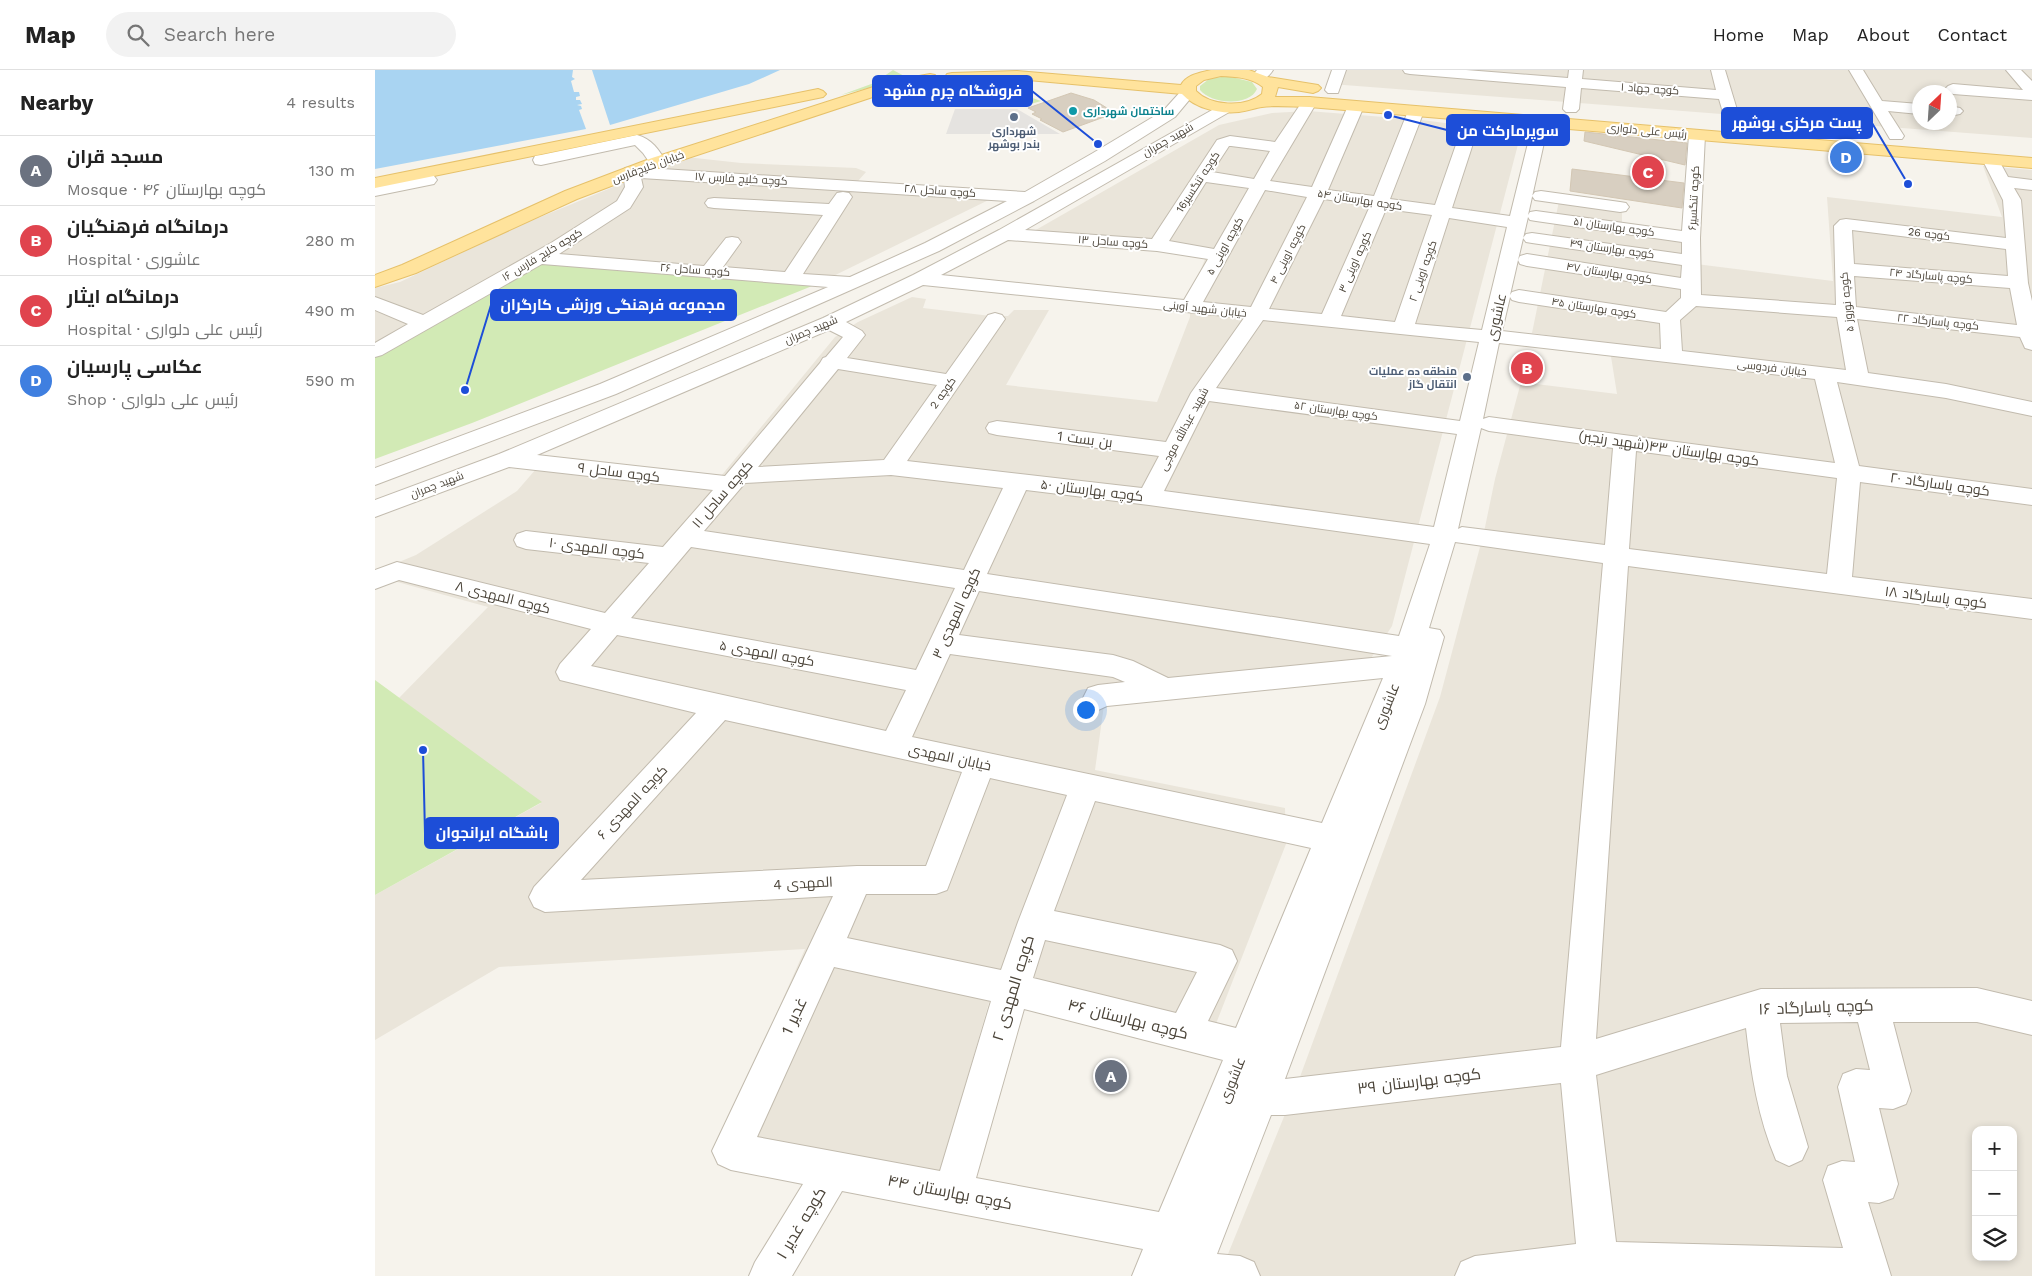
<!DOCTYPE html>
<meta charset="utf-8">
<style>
:root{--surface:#fff;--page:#f2f2f2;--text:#222;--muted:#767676;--line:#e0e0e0;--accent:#7c3aed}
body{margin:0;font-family:"Work Sans",Cairo,sans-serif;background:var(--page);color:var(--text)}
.controls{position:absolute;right:15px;bottom:15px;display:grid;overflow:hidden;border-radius:10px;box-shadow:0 2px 8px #0003}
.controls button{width:45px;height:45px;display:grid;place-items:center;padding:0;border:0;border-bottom:1px solid var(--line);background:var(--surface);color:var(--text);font:25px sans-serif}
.compass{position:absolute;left:1537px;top:15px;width:45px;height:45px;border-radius:50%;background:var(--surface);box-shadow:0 2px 8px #0003;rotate:25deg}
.you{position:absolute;left:710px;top:639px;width:18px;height:18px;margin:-12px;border:4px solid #fff;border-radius:50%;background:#1a73e8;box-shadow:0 0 0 8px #1a73e833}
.badge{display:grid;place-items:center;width:32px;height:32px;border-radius:50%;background:var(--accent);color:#fff;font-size:16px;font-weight:700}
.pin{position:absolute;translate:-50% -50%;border:2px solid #fff;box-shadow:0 1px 5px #0006}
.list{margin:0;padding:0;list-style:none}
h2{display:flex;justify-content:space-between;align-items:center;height:65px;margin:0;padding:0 20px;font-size:21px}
h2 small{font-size:16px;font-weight:400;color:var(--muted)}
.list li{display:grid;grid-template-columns:32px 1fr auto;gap:15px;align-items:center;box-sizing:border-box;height:70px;padding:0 20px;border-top:1px solid var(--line)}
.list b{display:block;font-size:19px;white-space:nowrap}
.list p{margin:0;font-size:16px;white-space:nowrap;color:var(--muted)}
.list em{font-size:16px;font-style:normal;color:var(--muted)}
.icon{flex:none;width:28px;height:28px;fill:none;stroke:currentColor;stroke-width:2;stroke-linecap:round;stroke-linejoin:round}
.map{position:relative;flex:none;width:1657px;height:1206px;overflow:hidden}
header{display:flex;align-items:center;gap:30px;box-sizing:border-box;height:70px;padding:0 25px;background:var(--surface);border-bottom:1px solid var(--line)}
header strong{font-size:24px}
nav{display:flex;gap:28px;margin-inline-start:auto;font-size:18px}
.search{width:350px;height:45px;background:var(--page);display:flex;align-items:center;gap:12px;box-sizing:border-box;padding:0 18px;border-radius:28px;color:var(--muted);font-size:19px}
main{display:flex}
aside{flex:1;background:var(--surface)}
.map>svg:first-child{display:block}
</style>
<header>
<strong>Map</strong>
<div class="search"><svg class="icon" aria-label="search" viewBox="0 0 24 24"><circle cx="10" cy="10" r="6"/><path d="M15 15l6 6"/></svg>Search here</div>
<nav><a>Home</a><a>Map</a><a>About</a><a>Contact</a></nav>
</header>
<main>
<aside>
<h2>Nearby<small>4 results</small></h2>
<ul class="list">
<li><span class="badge" style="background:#6b7280">A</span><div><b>مسجد قران</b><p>Mosque · کوچه بهارستان ۴۶</p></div><em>130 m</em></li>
<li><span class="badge" style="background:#e0444e">B</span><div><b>درمانگاه فرهنگیان</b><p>Hospital · عاشوری</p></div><em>280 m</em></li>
<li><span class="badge" style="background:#e0444e">C</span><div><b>درمانگاه ایثار</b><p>Hospital · رئیس علی دلواری</p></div><em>490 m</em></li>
<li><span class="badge" style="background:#3f7fe0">D</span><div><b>عکاسی پارسیان</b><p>Shop · رئیس علی دلواری</p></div><em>590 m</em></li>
</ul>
</aside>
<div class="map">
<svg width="1657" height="1206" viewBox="0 0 1657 1206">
<rect width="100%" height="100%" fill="#f6f3ec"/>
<!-- residential -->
<path fill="#eae5da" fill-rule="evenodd" d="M 958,0 L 1657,0 L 1657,68 L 956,14 ZM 1544,22 L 1574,22 L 1574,52 L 1544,52 Z
M 933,41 L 1047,50 L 1146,63 L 1017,556 L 985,605 L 729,635 L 720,700 L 910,738 L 911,774 L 830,982 L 615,929 L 555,1138 L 341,1080 L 430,879 L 124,897 L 0,970 L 0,825 L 166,733 L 24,628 L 113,537 L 15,510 L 24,492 L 41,485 L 142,421 L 161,399 L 346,406 L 460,267 L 483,252 L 537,227 L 551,229 L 548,238 L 616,246 L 633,246 L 639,240 L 674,240 L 631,315 L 782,332 L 815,247 L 815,227 L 830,189 L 659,161 L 844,55 L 897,43 Z
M 311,87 L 366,93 L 481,98 L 491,102 L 483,111 L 632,121 L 442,214 L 0,286 L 0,218 L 25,212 L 146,155 Z
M 1608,96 L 1657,100 L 1657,1206 L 844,1206 L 922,1015 L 1065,627 L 1109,462 L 1120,409 L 1146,312 L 1242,324 L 1234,274 L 1157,263 L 1184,131 L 1247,140 L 1247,155 L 1323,165 L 1321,194 L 1458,211 L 1452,127 L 1627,147 ZM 1601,1060 L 1638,1060 L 1638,1187 L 1601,1187 Z"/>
<!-- green -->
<path fill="#d2eab5" d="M 518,0 L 533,8 L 466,25 L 499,13 Z
M 852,6 L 877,12 L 882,19 C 874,37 836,34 825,20 L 825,16 L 834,9 Z
M 606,24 L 649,25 L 666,31 C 644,38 629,39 606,32 Z
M 162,193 L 442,214 L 97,353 L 0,389 L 0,286 Z
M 0,610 L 167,732 L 0,825 Z"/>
<!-- parking -->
<path fill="#e5e3e0" d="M 580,39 L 642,39 L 685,64 L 571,64 Z"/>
<!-- water -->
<path fill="#a9d4f2" d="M 0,0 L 198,0 L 197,7 L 200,9 L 196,11 L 199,22 L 204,22 L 205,26 L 201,27 L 201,30 L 205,30 L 207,34 L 202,35 L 206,36 L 207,39 L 204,40 L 211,59 L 0,99 Z
M 217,0 L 405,0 L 374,14 L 235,55 Z"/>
<!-- building -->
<path fill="#d8cfc1" stroke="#d3c7b4" d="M 696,23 L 719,30 L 740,43 L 688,62 L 665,50 L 667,49 L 657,44 L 661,42 L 653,38 Z
M 1210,62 L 1312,73 L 1310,95 L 1209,71 Z
M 1197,99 L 1309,113 L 1307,138 L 1195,121 Z"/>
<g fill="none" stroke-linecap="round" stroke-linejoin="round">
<!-- minor casing -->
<g stroke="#c2bbae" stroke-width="2">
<path id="minor" d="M 882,0 L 898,0 C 893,8 887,12 878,10 L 876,7 Z
M 957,0 L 971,0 L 963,23 L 953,23 L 950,20 Z
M 1028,0 L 1091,0 L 1193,8 L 1194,0 L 1208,0 L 1207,9 L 1341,20 L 1336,0 L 1350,0 L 1366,53 L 1364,56 L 1352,56 L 1344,29 L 1206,18 L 1204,39 L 1201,42 L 1191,42 L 1188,39 L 1191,17 L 1035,4 L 1030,3 Z
M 1474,0 L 1488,0 L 1507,31 L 1544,34 L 1544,44 L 1513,41 L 1529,66 L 1527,69 L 1515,69 Z
M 1631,0 L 1646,0 L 1657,11 L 1657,30 L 1578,24 L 1573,22 L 1570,19 L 1573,16 L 1578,14 L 1648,20 Z
M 812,18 L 817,20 L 820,23 L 800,47 L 730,91 L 659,131 L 564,181 L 241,324 L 0,415 L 0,398 L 225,314 L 453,217 L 167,194 L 7,285 L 0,287 L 0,273 L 33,254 L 0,240 L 0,227 L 48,245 L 176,173 L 242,131 L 250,117 L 248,102 L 250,98 L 256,97 L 650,122 L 718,83 L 788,41 L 807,20 ZM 266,108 L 632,131 L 550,173 L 475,207 L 428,204 L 477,127 L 474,123 L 468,122 L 462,123 L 454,134 L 339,128 L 333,129 L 330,133 L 333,137 L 339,138 L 448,145 L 410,202 L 348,197 L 366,172 L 363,168 L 357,167 L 351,168 L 329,196 L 184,184 L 255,138 L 268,117 Z
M 934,27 L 939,29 L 942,32 L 895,111 L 937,117 L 973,36 L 976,33 L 986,33 L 989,36 L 953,120 L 999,126 L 1033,41 L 1036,38 L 1046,38 L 1049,41 L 1015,129 L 1060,135 L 1091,46 L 1093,43 L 1105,43 L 1107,46 L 1077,138 L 1135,146 L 1156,61 L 1140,50 L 1142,47 C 1152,44 1166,51 1172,59 L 1153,145 L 1155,142 L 1161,141 L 1307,161 L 1314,65 L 1316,62 L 1328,62 L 1330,65 L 1325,168 L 1326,225 L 1461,235 L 1459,156 L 1465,150 L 1471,149 L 1631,168 L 1628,130 L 1607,89 L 1609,85 L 1621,85 L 1633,107 L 1657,110 L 1657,120 L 1639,118 L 1646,130 L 1653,213 L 1657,231 L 1657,280 L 1650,278 L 1645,267 L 1482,249 L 1493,303 L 1571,314 L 1657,332 L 1657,346 L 1571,328 L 1462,312 L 1484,396 L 1657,419 L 1657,435 L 1485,412 L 1477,507 L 1657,529 L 1657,549 L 1253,496 L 1221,969 L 1386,919 L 1602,918 L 1657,931 L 1657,965 L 1602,952 L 1518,952 L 1536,1021 L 1531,1034 L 1518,1039 L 1504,1038 L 1523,1114 L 1518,1128 L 1504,1133 L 1493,1132 L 1516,1206 L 1080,1206 L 1086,1192 L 1100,1186 L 1201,1174 L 1186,1013 L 910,1045 L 896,1045 L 842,1184 L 865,1186 L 879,1192 L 885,1206 L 757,1206 L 768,1179 L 467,1121 L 417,1206 L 374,1206 L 380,1192 L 428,1114 L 356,1100 L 343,1094 L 337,1081 L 458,826 L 170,842 L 159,837 L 154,827 L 159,817 L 321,643 L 185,610 L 181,602 L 185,594 L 216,559 L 24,510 L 0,519 L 0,500 L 22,492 L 230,543 L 274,493 L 151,479 L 142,476 L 139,470 L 142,464 L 151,461 L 288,477 L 338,420 L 134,397 L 0,447 L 0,430 L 124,384 L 448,248 L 538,205 L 624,160 L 846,35 L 856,35 L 859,38 L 856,41 L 650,160 L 777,169 L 842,70 L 855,66 L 900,72 L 929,29 ZM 854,76 L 856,76 L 895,81 L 879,109 L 837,102 ZM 831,112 L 874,118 L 839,179 L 794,171 ZM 890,120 L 932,127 L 876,237 L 828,232 ZM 949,129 L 995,136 L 947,244 L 894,239 ZM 1011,139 L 1057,145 L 1020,252 L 966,246 ZM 1153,147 L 1155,150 L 1161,151 L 1307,172 L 1307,184 L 1157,163 L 1151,164 L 1148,168 L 1151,172 L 1157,173 L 1307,195 L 1306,208 L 1152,184 L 1145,186 L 1143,190 ZM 1074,148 L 1132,157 L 1107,260 L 1040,254 ZM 1477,160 L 1631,179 L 1633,206 L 1479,194 ZM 633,170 L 782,181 L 833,189 L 809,230 L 566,205 ZM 1143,190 L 1145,194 L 1152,196 L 1306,219 L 1306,228 L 1291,242 L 1144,220 L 1137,222 L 1135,225 ZM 1479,206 L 1635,218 L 1642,255 L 1481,237 ZM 548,215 L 869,248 L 816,323 L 791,372 L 622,351 L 614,353 L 611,358 L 614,363 L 622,365 L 784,386 L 767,418 L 532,391 L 630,249 L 627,245 L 620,243 L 613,245 L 571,304 L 472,288 L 490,265 L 487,261 L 471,252 ZM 1135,227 L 1137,230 L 1144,232 L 1285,253 L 1286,279 L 1127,261 ZM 1321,236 L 1462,247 L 1471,300 L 1307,281 L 1305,250 ZM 888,250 L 1104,272 L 1085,351 L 841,318 ZM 454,260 L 468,267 L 451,287 L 448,288 L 445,293 L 350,406 L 162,385 ZM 1124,273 L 1440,309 L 1460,393 L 1114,347 L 1108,349 ZM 463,299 L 562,315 L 509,390 L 383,397 ZM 834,331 L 1082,364 L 1059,457 L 789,421 ZM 1106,358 L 1114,361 L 1238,378 L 1230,475 L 1087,457 L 1083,459 ZM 1261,381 L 1462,408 L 1452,504 L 1254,479 ZM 516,405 L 628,418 L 589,500 L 329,461 L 370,413 ZM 651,420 L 774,435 L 1055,474 L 1024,566 L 612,504 ZM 1080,472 L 1228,493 L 1186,977 L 910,1009 L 1050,634 L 1069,567 L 1065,560 L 1054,558 ZM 316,477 L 580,518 L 541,600 L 256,548 ZM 604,521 L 1017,586 L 793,608 L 758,591 L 738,585 L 584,565 ZM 242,565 L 531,620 L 511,661 L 216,596 ZM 575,584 L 738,607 L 750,612 L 723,615 L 713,618 L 707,630 L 711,638 L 721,641 L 732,636 L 1008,608 L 947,753 L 537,667 ZM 350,650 L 587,702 L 551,796 L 482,796 L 206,810 ZM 615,708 L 692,725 L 643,852 L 626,900 L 472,868 L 491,824 L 561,824 L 572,820 ZM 720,731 L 936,778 L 861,958 L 833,951 L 862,891 L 857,880 L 845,875 L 679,841 ZM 670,870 L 822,902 L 801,943 L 658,908 ZM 459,897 L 616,931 L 565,1101 L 382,1067 ZM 649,939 L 848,990 L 784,1142 L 601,1108 ZM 1483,952 L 1495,1000 L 1481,999 L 1468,1004 L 1463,1017 L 1480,1092 L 1467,1091 L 1453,1096 L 1448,1110 L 1468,1178 L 1241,1172 L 1221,1005 L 1371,958 C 1376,1003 1383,1048 1401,1090 L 1414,1096 L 1427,1090 L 1433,1077 L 1412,1006 L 1405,953 Z
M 1574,36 L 1585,38 L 1588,41 L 1585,44 L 1574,46 Z
M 262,65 C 277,69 284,80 291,92 L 289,96 L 277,96 L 268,83 L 260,75 L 166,95 L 160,94 L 158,90 L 160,86 L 166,85 Z
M 53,105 L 59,106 L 62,110 L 59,114 L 0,126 L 0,116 Z
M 1166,121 L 1245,132 L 1251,133 L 1254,137 L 1251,141 L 1245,142 L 1160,130 L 1157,126 L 1160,122 Z"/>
</g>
<!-- major casing -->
<g stroke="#e6c16a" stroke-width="2">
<path id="major" d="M 836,0 L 874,0 L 893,7 L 943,15 L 946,18 L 943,21 L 938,23 L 903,17 L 900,27 L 934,27 L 1657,88 L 1657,98 L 934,37 C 919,37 902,35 887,37 C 880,38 872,41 864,42 C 845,44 821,39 807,24 L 642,9 L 577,11 L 572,10 L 570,7 L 572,4 L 577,3 L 642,1 L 806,15 C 812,4 825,3 836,0 ZM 846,6 C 861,7 876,7 888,17 L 887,24 C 870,38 835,36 821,21 L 821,16 L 829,10 Z
M 555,4 L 560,5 L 562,8 L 560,11 L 525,18 L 289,96 L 202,129 L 41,203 L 0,217 L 0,205 L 27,195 L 190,121 L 277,88 L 517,11 Z
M 443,19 L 448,21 L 451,24 L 448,27 L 0,118 L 0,108 Z"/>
</g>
<!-- minor -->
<use href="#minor" fill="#fff" fill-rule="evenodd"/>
<!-- major -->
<use href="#major" fill="#ffe39c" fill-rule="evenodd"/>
</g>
<!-- markers -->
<circle fill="#0f9aa8" stroke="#fff" stroke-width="2" cx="698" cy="41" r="5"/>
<g fill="#5c6f8a" stroke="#fff" stroke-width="2">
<circle cx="639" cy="47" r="5"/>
<circle cx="1092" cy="307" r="5"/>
</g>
<g text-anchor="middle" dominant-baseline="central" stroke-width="4" stroke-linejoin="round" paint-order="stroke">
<!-- far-street labels -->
<g font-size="11" fill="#4b4439" stroke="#fff">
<text transform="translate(1275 19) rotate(4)">کوچه جهاد ۱</text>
<text transform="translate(1272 61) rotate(5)">رئیس علی دلواری</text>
<text transform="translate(793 70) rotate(-30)">شهید چمران</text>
<text transform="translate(273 97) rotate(-20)">خیابان خلیج‌فارس</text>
<text transform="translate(366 109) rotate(3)">کوچه خلیج فارس ۱۷</text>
<text transform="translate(823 112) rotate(-57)">کوچه تنگسیر16</text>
<text transform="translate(565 121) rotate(4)">کوچه ساحل ۲۸</text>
<text transform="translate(1319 128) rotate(-87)">کوچه تنگسیر۶</text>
<text transform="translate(985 130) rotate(9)">کوچه بهارستان ۵۴</text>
<text transform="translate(1239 157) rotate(8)">کوچه بهارستان ۵۱</text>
<text transform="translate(1554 164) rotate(7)">کوچه 26</text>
<text transform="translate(738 172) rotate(4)">کوچه ساحل ۱۳</text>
<text transform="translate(850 176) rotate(-61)">کوچه اوینی ۵</text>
<text transform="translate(1237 179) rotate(8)">کوچه بهارستان ۴۹</text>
<text transform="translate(913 184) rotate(-63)">کوچه اوینی ۴</text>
<text transform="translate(167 185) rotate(-31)">کوچه خلیج فارس ۱۶</text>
<text transform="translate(980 192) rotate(-66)">کوچه اوینی ۳</text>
<text transform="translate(320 200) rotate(4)">کوچه ساحل ۲۶</text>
<text transform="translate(1048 201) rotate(-71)">کوچه اوینی ۲</text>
<text transform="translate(1234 203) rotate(9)">کوچه بهارستان ۴۷</text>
<text transform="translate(1556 206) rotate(5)">کوچه پاسارگاد ۲۴</text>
<text transform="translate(1472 232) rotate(-96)">کوچه نوروز ۵</text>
<text transform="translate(1219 238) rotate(9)">کوچه بهارستان ۴۵</text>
<text transform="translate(830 239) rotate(6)">خیابان شهید آوینی</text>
<text transform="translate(1563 252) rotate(6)">کوچه پاسارگاد ۲۲</text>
<text transform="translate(436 260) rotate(-23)">شهید چمران</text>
<text transform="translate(1397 298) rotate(7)">خیابان فردوسی</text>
<text transform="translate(568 323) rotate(-55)">کوچه 2</text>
<text transform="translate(961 341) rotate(8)">کوچه بهارستان ۵۲</text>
<text transform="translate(809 359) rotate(-62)">شهید عبدالله موجی</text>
<text transform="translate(62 415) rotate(-21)">شهید چمران</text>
</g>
<!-- far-culture labels -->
<g font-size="11" font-weight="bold" fill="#0d838f" stroke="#fff" text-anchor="start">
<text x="708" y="41">ساختمان شهرداری</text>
</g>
<!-- far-service labels -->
<g font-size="11" font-weight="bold" fill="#4e5e75" stroke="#fff">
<text x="639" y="61">شهرداری<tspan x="639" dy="13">بندر بوشهر</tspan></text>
<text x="1082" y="301" text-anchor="end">منطقه ده عملیات<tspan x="1082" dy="13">انتقال گاز</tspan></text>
</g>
<!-- street labels -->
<g font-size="14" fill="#4b4439" stroke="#fff">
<text transform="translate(1121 247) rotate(-77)">عاشوری</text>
<text transform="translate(710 369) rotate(7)">بن بست 1</text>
<text transform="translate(1294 378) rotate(8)">کوچه بهارستان ۴۳(شهید رنجبر)</text>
<text transform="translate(244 402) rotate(7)">کوچه ساحل ۹</text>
<text transform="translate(1565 414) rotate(8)">کوچه پاسارگاد ۲۰</text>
<text transform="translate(717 420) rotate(7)">کوچه بهارستان ۵۰</text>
<text transform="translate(347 424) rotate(-49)">کوچه ساحل ۱۱</text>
<text transform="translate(222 478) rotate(7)">کوچه المهدی ۱۰</text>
<text transform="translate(128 527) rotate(14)">کوچه المهدی ۸</text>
<text transform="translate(1561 527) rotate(7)">کوچه پاسارگاد ۱۸</text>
<text transform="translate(581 543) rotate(-66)">کوچه المهدی ۳</text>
<text transform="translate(392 583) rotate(10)">کوچه المهدی ۵</text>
<text transform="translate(1011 636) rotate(-68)">عاشوری</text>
<text transform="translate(575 687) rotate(12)">خیابان المهدی</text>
<text transform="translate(257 732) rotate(-47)">کوچه المهدی ۶</text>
<text transform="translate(428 813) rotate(-3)">المهدی 4</text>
<text transform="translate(857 1010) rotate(-68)">عاشوری</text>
</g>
<!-- near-street labels -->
<g font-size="16" fill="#4b4439" stroke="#fff">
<text transform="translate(638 918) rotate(-73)">کوچه المهدی ۲</text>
<text transform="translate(1441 937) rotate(-2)">کوچه پاسارگاد ۱۶</text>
<text transform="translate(419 946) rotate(-65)">غدیر 1</text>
<text transform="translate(753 949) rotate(14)">کوچه بهارستان ۴۶</text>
<text transform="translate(1044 1011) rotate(-7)">کوچه بهارستان ۳۹</text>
<text transform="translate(575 1122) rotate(11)">کوچه بهارستان ۴۴</text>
<text transform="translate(426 1153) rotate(-59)">کوچه غدیر ۱</text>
</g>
</g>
<!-- callouts -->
<path fill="none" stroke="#1d4ed8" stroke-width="2" d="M723 74L657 21M1533 114L1497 53M1013 45L1072 60M90 320L116 235M48 680L50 763"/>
<g fill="#1d4ed8" stroke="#fff" stroke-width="2">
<circle cx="723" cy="74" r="5"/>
<circle cx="1533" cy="114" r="5"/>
<circle cx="1013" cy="45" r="5"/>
<circle cx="90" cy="320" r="5"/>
<circle cx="48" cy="680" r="5"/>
</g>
<g fill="#1d4ed8" stroke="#1d4ed8" stroke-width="2">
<rect x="498" y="6" width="159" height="30" rx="5"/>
<rect x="1347" y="38" width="150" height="30" rx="5"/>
<rect x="1072" y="45" width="122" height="30" rx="5"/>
<rect x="116" y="220" width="245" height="30" rx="5"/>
<rect x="50" y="748" width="133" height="30" rx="5"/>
</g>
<g font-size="15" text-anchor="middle" font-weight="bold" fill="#fff">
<text x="578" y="26">فروشگاه چرم مشهد</text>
<text x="1422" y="58">پست مرکزی بوشهر</text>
<text x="1133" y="66">سوپرمارکت من</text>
<text x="238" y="240">مجموعه فرهنگی ورزشی کارگران</text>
<text x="117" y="768">باشگاه ایرانجوان</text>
</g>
</svg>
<div class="controls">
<button>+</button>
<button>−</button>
<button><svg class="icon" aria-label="layers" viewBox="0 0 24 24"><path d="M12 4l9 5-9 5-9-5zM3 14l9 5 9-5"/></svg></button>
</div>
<svg class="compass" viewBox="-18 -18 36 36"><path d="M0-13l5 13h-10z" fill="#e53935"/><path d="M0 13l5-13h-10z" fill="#767676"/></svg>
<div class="you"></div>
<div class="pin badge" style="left:736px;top:1006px;background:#6b7280">A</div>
<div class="pin badge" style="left:1152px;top:298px;background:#e0444e">B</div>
<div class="pin badge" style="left:1273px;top:102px;background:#e0444e">C</div>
<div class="pin badge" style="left:1471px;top:87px;background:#3f7fe0">D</div>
</div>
</main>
